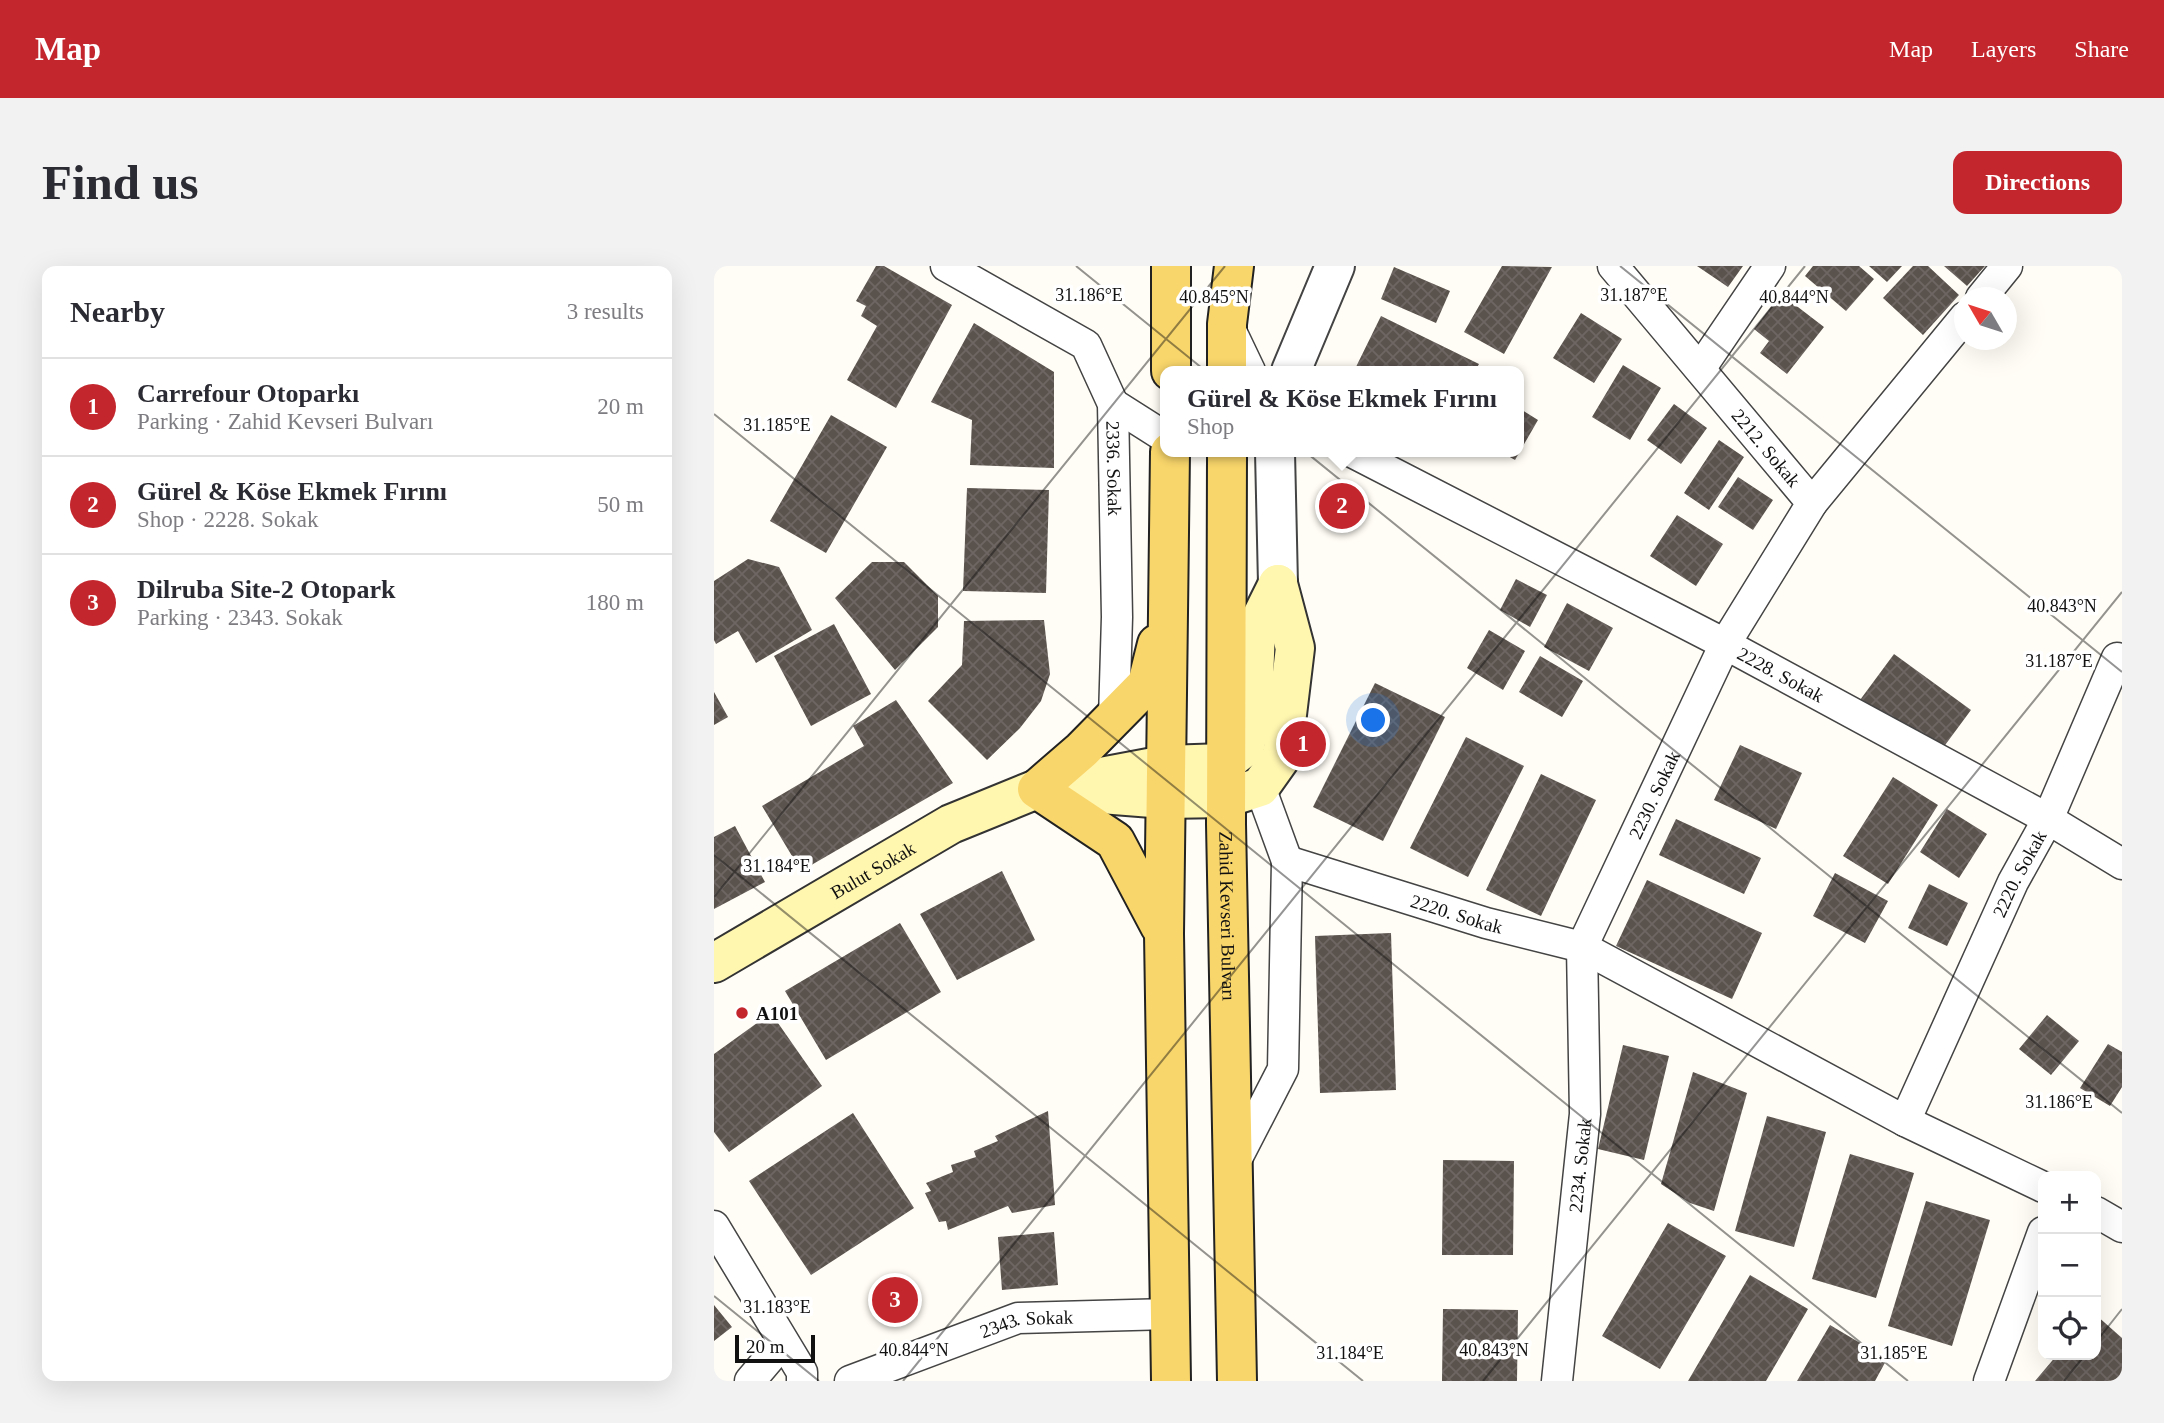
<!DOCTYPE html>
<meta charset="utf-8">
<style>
:root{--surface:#fff;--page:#f2f2f3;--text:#2b2b33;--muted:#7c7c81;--line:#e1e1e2;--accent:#c4262e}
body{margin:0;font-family:Georgia,serif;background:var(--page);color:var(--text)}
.controls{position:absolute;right:21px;bottom:21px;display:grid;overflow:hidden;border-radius:14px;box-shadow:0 7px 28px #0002}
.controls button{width:63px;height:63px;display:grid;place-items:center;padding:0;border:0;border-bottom:2px solid var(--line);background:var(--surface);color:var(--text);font:35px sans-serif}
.compass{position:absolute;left:1240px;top:21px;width:63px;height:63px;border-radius:50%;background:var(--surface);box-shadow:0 7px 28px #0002;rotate:309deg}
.scale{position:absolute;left:21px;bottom:18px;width:80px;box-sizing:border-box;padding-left:7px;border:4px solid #111;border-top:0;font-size:19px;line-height:24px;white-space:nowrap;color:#111;-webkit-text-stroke:5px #fff;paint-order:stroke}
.you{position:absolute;left:660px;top:455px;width:24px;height:24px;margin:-18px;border:5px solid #fff;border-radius:50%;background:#1a73e8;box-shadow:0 0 0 10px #1a73e833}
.badge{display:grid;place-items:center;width:46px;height:46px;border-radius:50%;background:var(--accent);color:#fff;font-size:23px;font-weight:700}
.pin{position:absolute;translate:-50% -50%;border:4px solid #fff;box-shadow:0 2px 7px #0006}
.popup{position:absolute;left:446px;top:100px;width:364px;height:91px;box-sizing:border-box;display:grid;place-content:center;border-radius:14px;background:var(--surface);filter:drop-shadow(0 2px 5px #0005);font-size:23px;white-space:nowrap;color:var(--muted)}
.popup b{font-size:26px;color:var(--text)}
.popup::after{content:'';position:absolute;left:50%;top:100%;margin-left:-14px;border:14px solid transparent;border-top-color:var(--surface)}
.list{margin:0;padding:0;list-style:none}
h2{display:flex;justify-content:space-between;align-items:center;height:91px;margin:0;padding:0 28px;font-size:30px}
h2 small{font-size:23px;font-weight:400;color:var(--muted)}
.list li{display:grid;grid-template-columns:46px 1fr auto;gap:21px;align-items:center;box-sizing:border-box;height:98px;padding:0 28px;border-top:2px solid var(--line)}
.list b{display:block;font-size:26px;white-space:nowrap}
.list p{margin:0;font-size:23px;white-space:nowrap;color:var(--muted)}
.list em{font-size:23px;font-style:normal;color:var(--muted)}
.icon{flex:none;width:38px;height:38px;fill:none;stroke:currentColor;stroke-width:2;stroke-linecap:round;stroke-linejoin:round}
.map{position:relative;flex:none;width:1408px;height:1115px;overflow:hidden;border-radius:14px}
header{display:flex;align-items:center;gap:42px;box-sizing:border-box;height:98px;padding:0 35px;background:var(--accent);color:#fff}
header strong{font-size:33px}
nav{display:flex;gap:38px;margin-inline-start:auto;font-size:24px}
.intro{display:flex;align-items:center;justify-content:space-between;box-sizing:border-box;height:168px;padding:0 42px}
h1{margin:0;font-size:49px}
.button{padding:18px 32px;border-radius:14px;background:var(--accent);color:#fff;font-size:24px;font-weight:700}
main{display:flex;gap:42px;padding:0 42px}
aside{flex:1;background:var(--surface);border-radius:14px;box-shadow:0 7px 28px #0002}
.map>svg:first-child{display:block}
</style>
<header>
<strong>Map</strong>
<nav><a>Map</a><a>Layers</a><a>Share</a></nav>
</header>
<div class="intro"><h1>Find us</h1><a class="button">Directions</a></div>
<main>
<aside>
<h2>Nearby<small>3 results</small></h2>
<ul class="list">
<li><span class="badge">1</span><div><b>Carrefour Otoparkı</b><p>Parking · Zahid Kevseri Bulvarı</p></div><em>20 m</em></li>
<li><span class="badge">2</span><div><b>Gürel &amp; Köse Ekmek Fırını</b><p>Shop · 2228. Sokak</p></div><em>50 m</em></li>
<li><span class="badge">3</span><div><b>Dilruba Site-2 Otopark</b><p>Parking · 2343. Sokak</p></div><em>180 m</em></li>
</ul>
</aside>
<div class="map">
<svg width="1408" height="1115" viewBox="0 0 1408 1115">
<defs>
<pattern id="building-cross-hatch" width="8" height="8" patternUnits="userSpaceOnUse" patternTransform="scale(1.75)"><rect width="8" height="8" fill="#5a524d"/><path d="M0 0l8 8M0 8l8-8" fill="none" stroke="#6d6662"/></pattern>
</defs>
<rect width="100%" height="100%" fill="#fffdf5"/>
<!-- building -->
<path fill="url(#building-cross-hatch)" d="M 162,0 L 170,0 L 238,39 L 182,142 L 133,114 L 163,60 L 147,50 L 152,40 L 142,35 Z
M 788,0 L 838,1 L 790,88 L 750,66 Z
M 983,0 L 1029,0 L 1014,21 Z
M 1099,0 L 1145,0 L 1160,13 L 1132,45 L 1091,10 Z
M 1155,0 L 1188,0 L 1173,16 Z
M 1199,0 L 1214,0 L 1245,29 L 1209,69 L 1169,32 Z
M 1230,0 L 1271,0 L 1253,20 Z
M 680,1 L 736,25 L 722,57 L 667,33 Z
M 1067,28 L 1110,61 L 1073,108 L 1046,87 L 1055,75 L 1040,63 Z
M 867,47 L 908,73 L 880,117 L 839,92 Z
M 667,50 L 765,98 L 761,105 L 640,105 Z
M 260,57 L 340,106 L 340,202 L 256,199 L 258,154 L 217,136 Z
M 909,99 L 947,122 L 916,174 L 878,151 Z
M 960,138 L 993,162 L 967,198 L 933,174 Z
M 805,142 L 824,154 L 801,194 L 787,186 L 805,186 Z
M 117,149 L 173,181 L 112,287 L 56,255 Z
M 1005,174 L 1030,191 L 995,244 L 970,227 Z
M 1024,211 L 1059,234 L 1039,264 L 1004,241 Z
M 253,222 L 335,224 L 332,327 L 249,325 Z
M 963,249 L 1009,278 L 982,320 L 936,290 Z
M 34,293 L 65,301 L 98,364 L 42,397 L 24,365 L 2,378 L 0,374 L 0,315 Z
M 158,296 L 190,296 L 224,330 L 224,361 L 181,404 L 121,332 Z
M 802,313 L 833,329 L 816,361 L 786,344 Z
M 853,337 L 899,362 L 875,405 L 830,381 Z
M 330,354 L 336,408 L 327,435 L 306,462 L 273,494 L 214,435 L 248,399 L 250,355 Z
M 120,358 L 157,428 L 97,460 L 60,390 Z
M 775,364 L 811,385 L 789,424 L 753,402 Z
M 1180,388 L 1257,444 L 1223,490 L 1146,434 Z
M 826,390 L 869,415 L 848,451 L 805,426 Z
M 661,417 L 731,451 L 669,575 L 599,541 Z
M 0,426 L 14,451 L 0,459 Z
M 182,434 L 239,517 L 87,605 L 48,540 L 150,480 L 139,460 Z
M 752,471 L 810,500 L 754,611 L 696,582 Z
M 1026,479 L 1088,507 L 1062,563 L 1000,534 Z
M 827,508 L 882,534 L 827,650 L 772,624 Z
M 1179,511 L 1224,539 L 1174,618 L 1129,590 Z
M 1233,543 L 1273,568 L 1245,612 L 1206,586 Z
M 962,553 L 1047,592 L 1030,628 L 945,589 Z
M 21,560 L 51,616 L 0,643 L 0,571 Z
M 288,605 L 321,674 L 243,714 L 206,648 Z
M 1121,607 L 1174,635 L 1151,677 L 1099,650 Z
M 933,614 L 1048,667 L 1018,733 L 902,680 Z
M 1215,618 L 1254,637 L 1233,680 L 1194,662 Z
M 186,657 L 227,726 L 112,794 L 71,725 Z
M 677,667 L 682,824 L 606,827 L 601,670 Z
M 57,747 L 108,820 L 15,886 L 0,866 L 0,788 Z
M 1333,749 L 1365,775 L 1337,809 L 1305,783 Z
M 1394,778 L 1408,786 L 1408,821 L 1396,840 L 1366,822 Z
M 909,779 L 955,790 L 930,894 L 884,883 Z
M 979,806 L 1033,827 L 1000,945 L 976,937 L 947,918 Z
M 334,845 L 341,939 L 298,947 L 294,940 L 234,964 L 232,955 L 225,956 L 211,927 L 217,925 L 212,917 L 239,906 L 237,899 L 262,891 L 260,885 L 284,875 L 281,870 Z
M 139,847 L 200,942 L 97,1009 L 35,915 Z
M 1053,850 L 1112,866 L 1080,981 L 1021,965 Z
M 1136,888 L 1200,907 L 1162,1032 L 1098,1013 Z
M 729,894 L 800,895 L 799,989 L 728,989 Z
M 1212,935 L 1276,954 L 1238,1080 L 1174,1060 Z
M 954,957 L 1012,990 L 946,1103 L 888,1070 Z
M 340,966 L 344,1019 L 288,1024 L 284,971 Z
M 1036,1009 L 1094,1043 L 1052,1115 L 974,1115 Z
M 0,1039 L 18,1061 L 0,1075 Z
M 729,1043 L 804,1044 L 803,1115 L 728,1115 Z
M 1382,1049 L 1408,1072 L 1408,1109 L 1402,1115 L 1321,1115 L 1343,1089 L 1382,1089 Z
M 1116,1059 L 1173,1093 L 1161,1115 L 1083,1115 Z"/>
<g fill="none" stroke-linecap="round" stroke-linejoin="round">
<!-- minor casing -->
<g stroke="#444" stroke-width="33">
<g id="minor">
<path id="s1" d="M 232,0 L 372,79 L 399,138 L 403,351 L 400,452"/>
<path d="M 1267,32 L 1293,0"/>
<path d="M 515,61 L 536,105"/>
<path d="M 986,103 L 1056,0"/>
<path d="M 399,138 L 451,171"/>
<path id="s2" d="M 638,186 L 1011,378 L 1334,553 L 1403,392 L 1408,393"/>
<path d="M 1098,237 L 1251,51"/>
<path d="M 546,521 L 573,595"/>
<path d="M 1191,855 L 1329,921"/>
<path id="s3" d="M 519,900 L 569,803 L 573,595 L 772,657 L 868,681 L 1191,855 L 1299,616 L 1334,553 L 1408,598"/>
<path d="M 1382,946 L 1408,961"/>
<path d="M 0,960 L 88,1106 L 88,1115"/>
<path d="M 36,1115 L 69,1076"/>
<path id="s4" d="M 136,1115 L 304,1052 L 456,1048"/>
<path id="s5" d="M 843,1115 L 871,848 L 868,681 L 1011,378 L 1098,237 L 899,0"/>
<path d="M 1275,1115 L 1329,966"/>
</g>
</g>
<!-- tertiary casing -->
<g stroke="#444" stroke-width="42">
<path id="tertiary" d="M 577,105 L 621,0
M 561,186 L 564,318"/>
</g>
<!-- secondary casing -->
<g stroke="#333" stroke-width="42">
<g id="secondary">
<path d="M 375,527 L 451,533 L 512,532 L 546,521 L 568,490 L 581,382 L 564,318"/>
<path id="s6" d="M 0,697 L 237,558 L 323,523 L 451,499 L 511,497 L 531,481 L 539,441 L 542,362 L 564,318"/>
</g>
</g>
<!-- primary casing -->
<g stroke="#222" stroke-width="42">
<g id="primary">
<path d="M 457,105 L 457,0"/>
<path d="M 513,105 L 513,58 L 520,0"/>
<path d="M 456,186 L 450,668 L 457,1115"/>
<path id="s7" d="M 513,186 L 512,558 L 523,1115"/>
<path d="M 443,378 L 433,418 L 368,484 L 323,523 L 401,575 L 446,660"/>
</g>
</g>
<!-- minor -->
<use href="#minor" stroke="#fff" stroke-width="30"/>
<!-- tertiary -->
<use href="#tertiary" stroke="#fff" stroke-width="38"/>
<!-- secondary -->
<use href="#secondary" stroke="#fff6b0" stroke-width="38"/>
<!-- primary -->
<use href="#primary" stroke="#f9d66b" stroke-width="38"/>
</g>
<!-- ticks -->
<path fill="none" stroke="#111" stroke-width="2" stroke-opacity="0.45" d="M 362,0 L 1408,847M 906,0 L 1408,406M 0,148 L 1194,1115M 0,589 L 649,1115M 0,631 L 511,0M 0,1030 L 105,1115M 1382,1076 L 1408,1043M 189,1115 L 1091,0M 769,1115 L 1408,326M 1350,1115 L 1371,1089"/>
<!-- markers -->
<circle fill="#c4262e" stroke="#fff" stroke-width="2.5" cx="28" cy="747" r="7"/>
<g text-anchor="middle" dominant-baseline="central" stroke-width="7" stroke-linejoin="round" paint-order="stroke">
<!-- street labels -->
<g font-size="19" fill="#111" stroke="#fff">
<text transform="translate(1052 182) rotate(50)">2212. Sokak</text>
<text stroke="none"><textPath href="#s1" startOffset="290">2336. Sokak</textPath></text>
<text stroke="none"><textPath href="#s2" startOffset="483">2228. Sokak</textPath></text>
<text stroke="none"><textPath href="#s5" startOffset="604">2230. Sokak</textPath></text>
<text stroke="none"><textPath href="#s6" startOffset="184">Bulut Sokak</textPath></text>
<text stroke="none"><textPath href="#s3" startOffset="1264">2220. Sokak</textPath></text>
<text stroke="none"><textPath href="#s3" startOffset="495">2220. Sokak</textPath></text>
<text stroke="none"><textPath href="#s7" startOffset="464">Zahid Kevseri Bulvarı</textPath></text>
<text stroke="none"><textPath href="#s5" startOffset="217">2234. Sokak</textPath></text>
<text stroke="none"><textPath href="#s4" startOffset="187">2343. Sokak</textPath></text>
</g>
<!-- poi labels -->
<g font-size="19" font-weight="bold" fill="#111" stroke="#fff" text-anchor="start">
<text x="42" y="747">A101</text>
</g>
</g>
<g font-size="18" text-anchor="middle" fill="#111" stroke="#fff" stroke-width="7" stroke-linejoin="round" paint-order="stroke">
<text x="375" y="35">31.186°E</text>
<text x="920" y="35">31.187°E</text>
<text x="500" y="37">40.845°N</text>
<text x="1080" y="37">40.844°N</text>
<text x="63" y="165">31.185°E</text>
<text x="1348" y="346">40.843°N</text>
<text x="1345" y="401">31.187°E</text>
<text x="63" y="606">31.184°E</text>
<text x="1345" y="842">31.186°E</text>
<text x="63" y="1047">31.183°E</text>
<text x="200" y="1090">40.844°N</text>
<text x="780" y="1090">40.843°N</text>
<text x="636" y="1093">31.184°E</text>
<text x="1180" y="1093">31.185°E</text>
</g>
</svg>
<div class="controls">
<button>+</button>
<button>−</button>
<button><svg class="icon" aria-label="locate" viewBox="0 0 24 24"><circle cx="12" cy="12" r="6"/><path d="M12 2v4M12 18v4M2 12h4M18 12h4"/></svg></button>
</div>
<svg class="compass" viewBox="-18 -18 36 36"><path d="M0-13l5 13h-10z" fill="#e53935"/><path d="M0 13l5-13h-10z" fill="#7c7c81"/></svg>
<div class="scale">20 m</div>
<div class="you"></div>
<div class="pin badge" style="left:589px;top:478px">1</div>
<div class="pin badge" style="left:628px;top:240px">2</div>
<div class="popup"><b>Gürel &amp; Köse Ekmek Fırını</b>Shop</div>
<div class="pin badge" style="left:181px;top:1034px">3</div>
</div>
</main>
